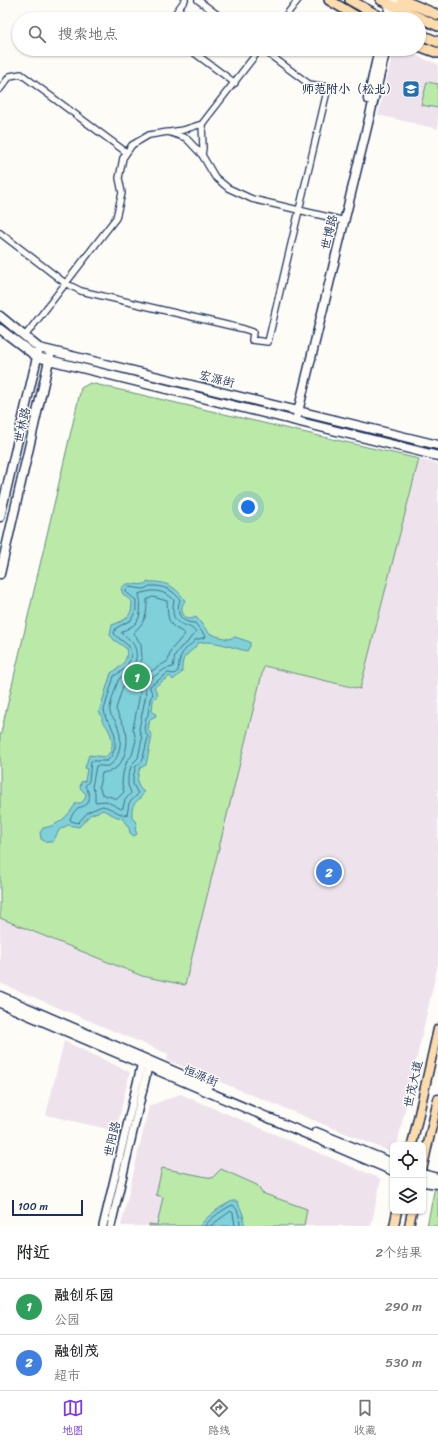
<!DOCTYPE html>
<html lang="zh">
<meta charset="utf-8">
<style>
:root{--surface:#fff;--page:#f2f2f2;--text:#202124;--muted:#757577;--line:#e0e0e0;--accent:#7c3aed}
body{margin:0;font-family:Sriracha,"LXGW WenKai TC",sans-serif;background:var(--page);color:var(--text)}
.controls{position:absolute;right:12px;bottom:12px;display:grid;overflow:hidden;border-radius:6px;box-shadow:0 1px 3px #0004}
.controls button{width:36px;height:36px;display:grid;place-items:center;padding:0;border:0;border-bottom:1px solid var(--line);background:var(--surface);color:var(--text);font:20px sans-serif}
.scale{position:absolute;left:12px;bottom:10px;width:71px;box-sizing:border-box;padding-left:4px;border:2px solid #1b2f5e;border-top:0;font-size:11px;line-height:14px;white-space:nowrap;color:#1b2f5e;-webkit-text-stroke:3px #fdfcf7;paint-order:stroke}
.you{position:absolute;left:248px;top:507px;width:14px;height:14px;margin:-10px;border:3px solid #fff;border-radius:50%;background:#1a73e8;box-shadow:0 0 0 6px #1a73e833}
.badge{display:grid;place-items:center;width:26px;height:26px;border-radius:50%;background:var(--accent);color:#fff;font-size:13px;font-weight:700}
.pin{position:absolute;translate:-50% -50%;border:2px solid #fff;box-shadow:0 1px 4px #0006}
.list{margin:0;padding:0;list-style:none}
h2{display:flex;justify-content:space-between;align-items:center;height:52px;margin:0;padding:0 16px;font-size:17px}
h2 small{font-size:13px;font-weight:400;color:var(--muted)}
.list li{display:grid;grid-template-columns:26px 1fr auto;gap:12px;align-items:center;box-sizing:border-box;height:56px;padding:0 16px;border-top:1px solid var(--line)}
.list b{display:block;font-size:15px;white-space:nowrap}
.list p{margin:0;font-size:13px;white-space:nowrap;color:var(--muted)}
.list em{font-size:13px;font-style:normal;color:var(--muted)}
.icon{flex:none;width:22px;height:22px;fill:none;stroke:currentColor;stroke-width:2;stroke-linecap:round;stroke-linejoin:round}
.map{position:relative;flex:none;width:438px;height:1226px;overflow:hidden}
.search{position:absolute;background:var(--surface);box-shadow:0 1px 3px #0004;left:12px;right:12px;top:12px;height:44px;display:flex;align-items:center;gap:10px;box-sizing:border-box;padding:0 14px;border-radius:22px;color:var(--muted);font-size:15px}
.sheet{height:164px;background:var(--surface)}
nav{display:flex;justify-content:space-around;align-items:center;box-sizing:border-box;height:56px;border-top:1px solid var(--line);background:var(--surface);font-size:11px;color:var(--muted)}
nav a{display:grid;justify-items:center;gap:2px}
nav .on{color:var(--accent)}
.map>svg:first-child{display:block}
</style>
<div class="map">
<svg width="438" height="1226" viewBox="0 0 438 1226">
<rect width="100%" height="100%" fill="#fdfcf7"/>
<filter id="ink" filterUnits="userSpaceOnUse"><feTurbulence type="fractalNoise" baseFrequency=".025" numOctaves="2"/><feDisplacementMap in="SourceGraphic" scale="8" xChannelSelector="R" yChannelSelector="G"/><feConvolveMatrix kernelMatrix="1 2 1 2 8 2 1 2 1" color-interpolation-filters="sRGB"/></filter>
<g filter="url(#ink)">
<!-- built -->
<path fill="#eee3ec" d="M 394,49 L 397,49 L 438,64 L 438,129 L 378,115 Z
M 419,459 L 438,464 L 438,964 L 397,1145 L 393,1145 L 393,1153 L 167,1060 L 168,1054 L 0,983 L 0,918 L 142,976 L 185,984 L 264,666 L 360,689 Z
M 64,1041 L 130,1072 L 116,1131 L 46,1115 Z
M 180,1094 L 381,1179 L 371,1226 L 121,1226 L 149,1106 Z"/>
<!-- green -->
<path fill="#bbe9a8" stroke="#6b8c83" d="M 427,82 L 438,84 L 438,108 L 421,105 Z
M 90,383 L 419,459 L 360,689 L 264,666 L 185,985 L 142,976 L 0,918 L 0,737 L 81,388 Z
M 162,1168 L 212,1178 L 221,1169 L 257,1185 L 262,1193 L 307,1209 L 304,1226 L 149,1226 L 149,1224 L 157,1225 L 163,1197 L 156,1195 Z
M 438,1172 L 438,1226 L 427,1226 Z"/>
<!-- water -->
<path fill="#7fd0d8" stroke="#5790a7" d="M 148,582 C 165,581 176,586 185,601 C 181,606 181,610 184,616 L 191,619 L 196,617 L 209,633 L 216,636 L 228,639 L 235,637 L 250,642 L 250,646 L 247,651 C 231,648 214,639 198,643 C 190,656 181,652 182,672 L 173,680 L 170,676 L 154,687 L 158,695 L 153,700 L 152,712 L 155,713 L 156,716 L 150,719 L 148,730 L 152,736 L 146,765 L 140,768 C 137,778 135,786 144,792 C 137,805 131,800 132,818 L 137,823 L 135,829 L 137,834 L 134,836 L 130,833 L 129,828 L 122,818 L 117,817 L 103,810 L 90,815 L 79,827 L 68,825 L 59,830 L 53,842 L 46,842 L 41,839 L 40,833 L 43,828 C 59,826 69,815 76,803 L 81,803 L 85,799 L 86,794 L 80,788 L 81,782 L 85,781 L 87,769 L 85,768 L 89,755 L 105,757 C 118,749 111,729 102,721 L 102,716 L 99,712 L 111,673 C 121,667 129,661 126,648 L 114,640 L 110,635 L 112,625 C 126,620 132,617 132,602 L 123,594 L 121,589 C 128,578 138,589 148,582 Z
M 233,1201 L 237,1201 C 242,1212 244,1213 244,1226 L 200,1226 C 204,1218 224,1204 233,1201 Z"/>
<g fill="none" stroke-linecap="round" stroke-linejoin="round">
<!-- shore -->
<path stroke="#436f8f" stroke-width="1" d="M 150,586 C 162,585 174,590 180,600 C 175,613 181,623 195,623 L 206,637 L 195,640 C 191,645 190,645 186,649 C 179,655 179,664 178,671 L 174,674 L 168,673 L 150,686 L 150,689 L 153,694 L 150,699 L 148,715 L 146,718 L 144,729 L 148,737 L 142,762 L 136,766 L 133,777 L 133,784 L 138,794 L 129,803 L 127,815 C 118,815 111,807 102,806 L 88,812 L 78,823 L 71,821 L 70,819 C 72,815 74,811 78,808 C 79,807 82,807 84,806 C 93,800 89,793 85,786 L 89,781 L 91,761 L 107,761 L 111,757 L 115,748 L 115,735 L 110,723 L 106,719 L 104,710 L 114,676 L 125,669 L 130,660 L 131,654 L 129,646 L 116,636 L 114,633 L 116,628 L 131,620 L 136,610 L 136,600 L 126,592 L 126,589 L 128,587 L 144,589 Z
M 151,591 C 159,590 169,594 174,600 C 168,631 189,620 196,633 L 191,637 L 187,643 L 181,647 L 175,655 L 173,667 L 165,669 L 149,680 L 145,684 L 145,689 L 146,694 L 139,729 L 142,739 L 138,758 L 132,764 L 128,776 L 128,785 L 131,793 L 125,800 L 123,808 L 121,809 L 106,801 L 95,802 L 95,792 L 92,787 L 96,766 C 100,765 104,767 108,766 C 114,763 116,759 118,754 C 122,742 121,730 114,719 C 111,716 109,712 110,708 C 110,705 117,682 119,679 C 121,676 126,675 129,672 C 141,658 138,643 122,634 L 122,632 C 126,629 132,627 136,623 C 142,615 141,603 139,594 Z
M 153,597 L 167,601 C 168,610 166,620 174,627 C 178,630 182,631 185,634 L 171,650 L 168,661 L 145,675 L 140,682 L 140,694 L 133,728 L 136,740 L 132,755 L 127,761 L 123,773 L 122,784 L 124,792 L 117,799 L 102,794 L 99,786 L 102,773 C 107,772 112,771 117,767 C 125,760 129,742 126,732 C 124,723 118,717 116,709 L 124,683 L 133,676 L 139,666 L 142,659 L 141,644 L 133,633 C 145,622 147,617 147,600 Z
M 205,1226 C 208,1220 226,1207 233,1205 C 239,1211 240,1218 240,1226
M 210,1226 L 231,1211 L 233,1213 L 235,1226"/>
<!-- minor casing -->
<g stroke="#1b2f5e" stroke-width="8">
<path id="minor" d="M 198,0 L 223,19
M 171,19 L 185,0
M 283,19 L 298,0
M 189,49 L 235,83
M 0,89 L 10,76 L 21,74 L 126,152
M 202,124 L 203,148 L 202,155
M 170,132 L 183,130 L 202,124 L 260,49
M 0,233 L 65,283 L 81,291 L 244,329 L 253,332 L 252,340 L 268,342 L 328,87 L 309,84 L 262,49
M 25,336 L 116,218 L 122,193 L 119,178 L 123,158 L 132,145 L 149,135 L 168,132 L 186,138 L 202,155 L 215,177 L 228,188 L 252,199 L 341,220"/>
</g>
<!-- tertiary casing -->
<g stroke="#1b2f5e" stroke-width="10">
<path id="tertiary" d="M 103,1226 L 143,1058
M 111,1226 L 149,1063"/>
</g>
<!-- secondary casing -->
<g stroke="#1b2f5e" stroke-width="11">
<path id="secondary" d="M 387,19 L 391,0
M 393,19 L 397,0
M 368,99 L 379,49
M 0,316 L 39,348 L 438,445
M 0,329 L 37,357 L 438,456
M 297,416 L 386,49
M 0,517 L 38,353
M 0,574 L 50,356
M 0,996 L 208,1086
M 0,1003 L 393,1171
M 316,1132 L 393,1163
M 423,1174 L 438,1178
M 423,1182 L 438,1184"/>
</g>
<!-- primary casing -->
<g stroke="#1b2f5e" stroke-width="11">
<path id="primary" d="M 412,1145 L 438,1029
M 423,1166 L 438,1099
M 394,1226 L 397,1211
M 409,1226 L 412,1211"/>
</g>
<!-- trunk casing -->
<g stroke="#1b2f5e" stroke-width="12">
<path id="trunk" d="M 329,0 L 361,19
M 350,0 L 384,19
M 381,0 L 438,26
M 402,0 L 438,15
M 419,34 L 438,42
M 419,46 L 438,53"/>
</g>
<!-- minor -->
<use href="#minor" stroke="#fdfcf7" stroke-width="5.5"/>
<!-- tertiary -->
<use href="#tertiary" stroke="#fdfcf7" stroke-width="7"/>
<!-- secondary -->
<use href="#secondary" stroke="#fdfcf7" stroke-width="8"/>
<!-- primary -->
<use href="#primary" stroke="#fcdcac" stroke-width="8"/>
<!-- trunk -->
<use href="#trunk" stroke="#fcdcac" stroke-width="9"/>
</g>
</g>
<!-- icons -->
<defs>
<g id="school-square" transform="scale(0.9)"><rect x="-9" y="-9" width="18" height="18" rx="4" fill="#1f6fb2" stroke="#fdfcf7"/><path d="M0-5L7-2L0 1L-7-2ZM-4 1L0 2.5L4 1V4Q0 6-4 4Z" fill="#fff"/></g>
</defs>
<g fill-rule="evenodd">
<use href="#school-square" x="411" y="89"/>
</g>
<g text-anchor="middle" dominant-baseline="central" stroke-width="3" stroke-linejoin="round" paint-order="stroke">
<!-- poi labels -->
<g font-size="12" font-weight="bold" fill="#1b2f5e" stroke="#fdfcf7" text-anchor="end">
<text x="398" y="89">师范附小（松北）</text>
</g>
<!-- street labels -->
<g font-size="12" fill="#1b2f5e" stroke="#fdfcf7">
<text transform="translate(329 232) rotate(-76)">世博路</text>
<text transform="translate(217 379) rotate(14)">宏源街</text>
<text transform="translate(22 425) rotate(-77)">世林路</text>
<text transform="translate(201 1076) rotate(23)">恒源街</text>
<text transform="translate(413 1084) rotate(-77)">世茂大道</text>
<text transform="translate(112 1139) rotate(-77)">世阳路</text>
</g>
</g>
</svg>
<div class="controls">
<button><svg class="icon" aria-label="locate" viewBox="0 0 24 24"><circle cx="12" cy="12" r="6"/><path d="M12 2v4M12 18v4M2 12h4M18 12h4"/></svg></button>
<button><svg class="icon" aria-label="layers" viewBox="0 0 24 24"><path d="M12 4l9 5-9 5-9-5zM3 14l9 5 9-5"/></svg></button>
</div>
<div class="scale">100 m</div>
<div class="you"></div>
<div class="pin badge" style="left:137px;top:677px;background:#2e9e5b">1</div>
<div class="pin badge" style="left:329px;top:872px;background:#3f7fe0">2</div>
<div class="search"><svg class="icon" aria-label="search" viewBox="0 0 24 24"><circle cx="10" cy="10" r="6"/><path d="M15 15l6 6"/></svg>搜索地点</div>
</div>
<section class="sheet">
<h2>附近<small>2个结果</small></h2>
<ul class="list">
<li><span class="badge" style="background:#2e9e5b">1</span><div><b>融创乐园</b><p>公园</p></div><em>290 m</em></li>
<li><span class="badge" style="background:#3f7fe0">2</span><div><b>融创茂</b><p>超市</p></div><em>530 m</em></li>
</ul>
</section>
<nav>
<a class="on"><svg class="icon" aria-label="map" viewBox="0 0 24 24"><path d="M3 6l6-2 6 2 6-2v14l-6 2-6-2-6 2zM9 4v14M15 6v14"/></svg>地图</a>
<a><svg class="icon" aria-label="directions" viewBox="0 0 24 24"><path d="M12 3l9 9-9 9-9-9zM9 14v-3h6M13 9l2 2-2 2"/></svg>路线</a>
<a><svg class="icon" aria-label="saved" viewBox="0 0 24 24"><path d="M7 4h10v16l-5-4-5 4z"/></svg>收藏</a>
</nav>
